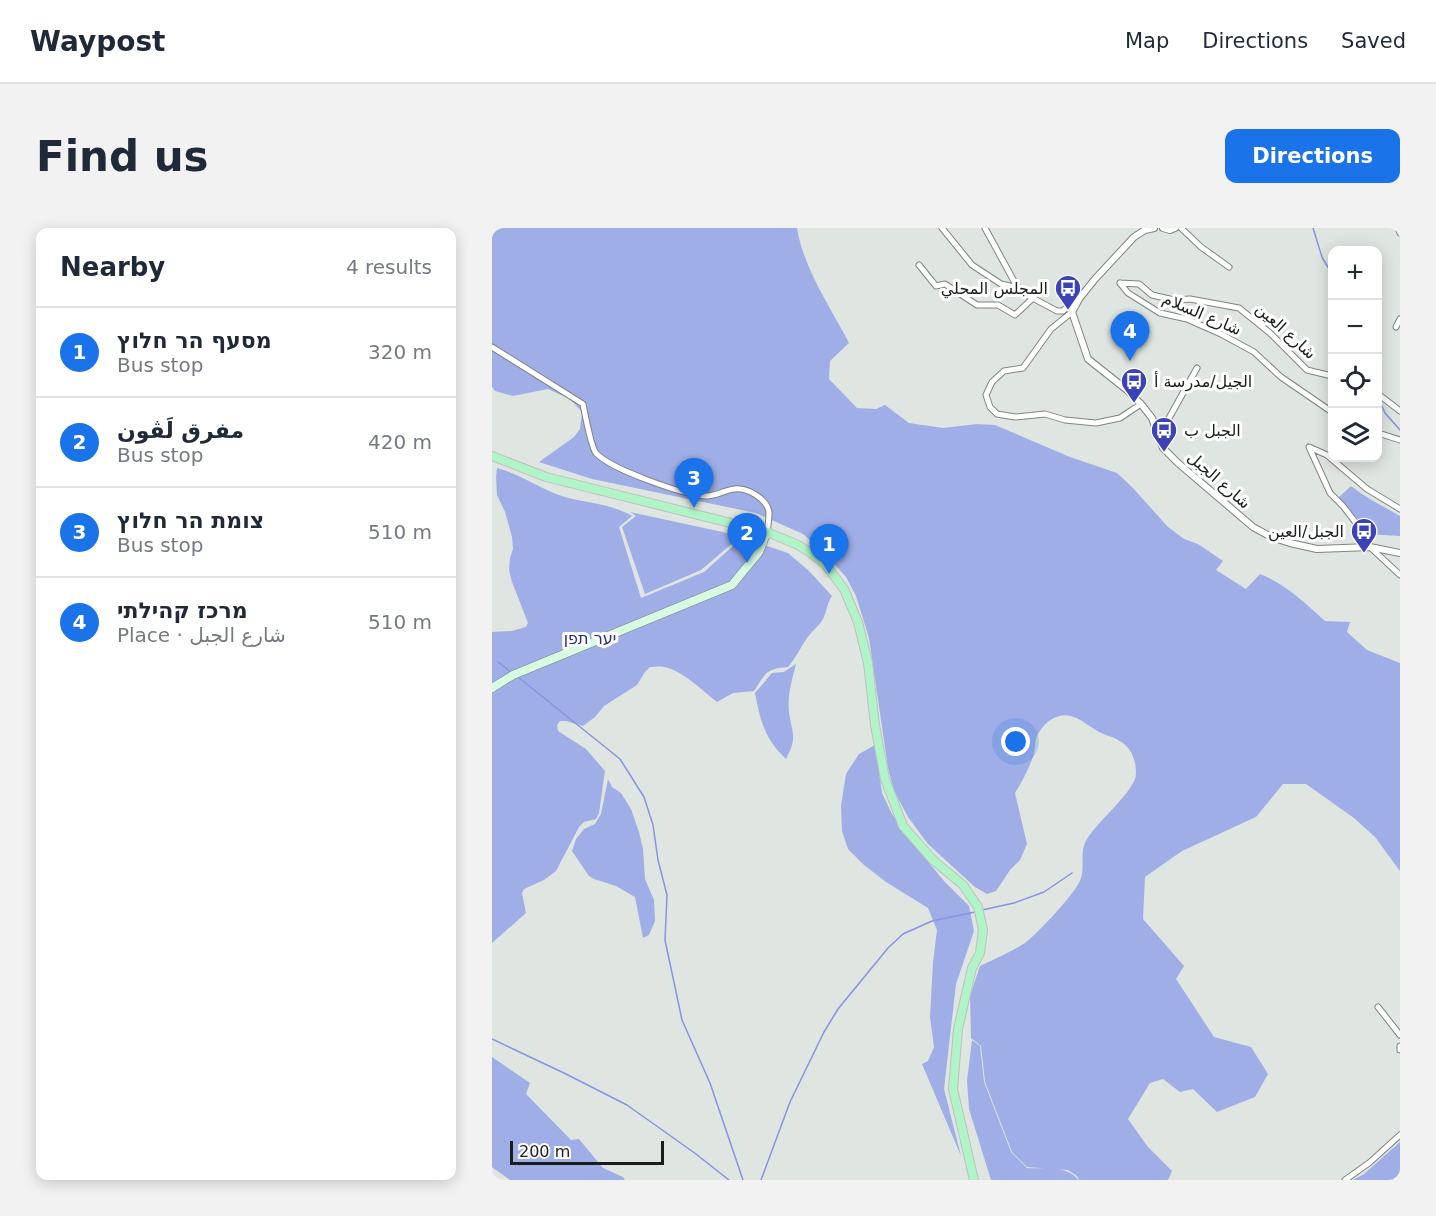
<!DOCTYPE html>
<meta charset="utf-8">
<style>
:root{--surface:#fff;--page:#f2f2f3;--text:#1f2937;--muted:#747a83;--line:#e0e1e3;--accent:#1a73e8}
body{margin:0;font-family:"DejaVu Sans","Noto Sans Arabic","Noto Sans Hebrew",sans-serif;background:var(--page);color:var(--text)}
.controls{position:absolute;right:18px;top:18px;display:grid;overflow:hidden;border-radius:12px;box-shadow:0 3px 15px #0003}
.controls button{width:54px;height:54px;display:grid;place-items:center;padding:0;border:0;border-bottom:2px solid var(--line);background:var(--surface);color:var(--text);font:30px sans-serif}
.scale{position:absolute;left:18px;bottom:15px;width:154px;box-sizing:border-box;padding-left:6px;border:3px solid #1a1d1b;border-top:0;font-size:16px;line-height:21px;white-space:nowrap;color:#1a1d1b;-webkit-text-stroke:4px #fff;paint-order:stroke}
.you{position:absolute;left:524px;top:514px;width:21px;height:21px;margin:-15px;border:4px solid #fff;border-radius:50%;background:#1a73e8;box-shadow:0 0 0 9px #1a73e833}
.badge{display:grid;place-items:center;width:39px;height:39px;border-radius:50%;background:var(--accent);color:#fff;font-size:20px;font-weight:700}
.pin{position:absolute;translate:-50% -50px;filter:drop-shadow(0 2px 3px #0008)}
.pin::after{content:'';position:absolute;top:32px;width:21px;height:18px;background:inherit;clip-path:polygon(0 0,100% 0,50% 100%)}
.list{margin:0;padding:0;list-style:none}
h2{display:flex;justify-content:space-between;align-items:center;height:78px;margin:0;padding:0 24px;font-size:26px}
h2 small{font-size:20px;font-weight:400;color:var(--muted)}
.list li{display:grid;grid-template-columns:39px 1fr auto;gap:18px;align-items:center;box-sizing:border-box;height:90px;padding:0 24px;border-top:2px solid var(--line)}
.list b{display:block;font-size:22px;white-space:nowrap}
.list p{margin:0;font-size:20px;white-space:nowrap;color:var(--muted)}
.list em{font-size:20px;font-style:normal;color:var(--muted)}
.icon{flex:none;width:33px;height:33px;fill:none;stroke:currentColor;stroke-width:2;stroke-linecap:round;stroke-linejoin:round}
.map{position:relative;flex:none;width:908px;height:952px;overflow:hidden;border-radius:12px}
header{display:flex;align-items:center;gap:36px;box-sizing:border-box;height:84px;padding:0 30px;background:var(--surface);border-bottom:2px solid var(--line)}
header strong{font-size:28px}
nav{display:flex;gap:33px;margin-inline-start:auto;font-size:21px}
.intro{display:flex;align-items:center;justify-content:space-between;box-sizing:border-box;height:144px;padding:0 36px}
h1{margin:0;font-size:42px}
.button{padding:15px 27px;border-radius:12px;background:var(--accent);color:#fff;font-size:21px;font-weight:700}
main{display:flex;gap:36px;padding:0 36px}
aside{flex:1;background:var(--surface);border-radius:12px;box-shadow:0 3px 15px #0003}
.map>svg:first-child{display:block}
</style>
<header>
<strong>Waypost</strong>
<nav><a>Map</a><a>Directions</a><a>Saved</a></nav>
</header>
<div class="intro"><h1>Find us</h1><a class="button">Directions</a></div>
<main>
<aside>
<h2>Nearby<small>4 results</small></h2>
<ul class="list">
<li><span class="badge">1</span><div><b>מסעף הר חלוץ</b><p>Bus stop</p></div><em>320 m</em></li>
<li><span class="badge">2</span><div><b>مفرق لَڤون</b><p>Bus stop</p></div><em>420 m</em></li>
<li><span class="badge">3</span><div><b>צומת הר חלוץ</b><p>Bus stop</p></div><em>510 m</em></li>
<li><span class="badge">4</span><div><b>מרכז קהילתי</b><p>Place · شارع الجبل</p></div><em>510 m</em></li>
</ul>
</aside>
<div class="map">
<svg width="908" height="952" viewBox="0 0 908 952">
<rect width="100%" height="100%" fill="#dfe5e0"/>
<!-- green -->
<path fill="#a0aee7" d="M 0,0 L 305,0 C 312,42 338,78 357,115 L 338,133 L 337,151 L 365,180 L 384,181 L 393,177 L 417,195 L 451,200 L 485,196 L 503,197 L 578,229 L 625,245 L 640,259 L 676,299 L 692,311 L 706,316 L 731,333 L 724,342 L 754,361 L 768,346 C 794,356 813,375 833,393 L 858,394 L 855,404 L 875,422 L 908,435 L 908,643 L 883,609 L 862,590 L 814,556 L 791,556 L 764,589 L 690,623 L 653,649 L 651,691 L 692,738 L 684,751 L 722,809 L 759,819 L 776,846 L 763,869 L 725,884 L 701,861 L 688,864 L 671,851 L 658,855 L 636,891 L 656,919 L 680,943 L 676,952 L 587,952 L 585,948 L 576,942 L 535,939 L 520,924 L 493,854 L 489,818 L 479,810 L 478,768 L 488,738 C 503,731 519,724 533,715 C 544,707 586,663 589,650 C 593,637 587,624 595,611 C 605,594 644,562 644,546 C 644,524 634,513 614,507 C 602,503 593,493 582,489 C 566,482 549,496 544,511 C 543,517 543,523 541,529 C 536,542 530,554 523,565 L 535,616 L 528,632 L 518,642 L 504,663 L 495,666 L 483,659 L 436,616 L 416,589 L 402,563 L 396,540 L 377,410 L 364,368 L 354,349 L 336,329 L 311,306 L 264,285 L 100,251 L 47,234 L 82,209 L 88,201 L 90,184 L 78,171 L 56,161 L 21,168 L 3,163 L 0,159 Z
M 5,240 C 29,246 49,262 73,269 C 95,275 120,276 140,288 L 127,299 L 149,370 L 212,344 L 250,310 L 296,325 L 317,343 L 340,368 C 335,375 335,383 331,391 C 327,398 320,403 315,410 C 308,420 304,430 296,439 C 274,440 273,446 262,463 L 241,465 L 225,474 C 212,464 190,442 172,439 C 168,438 162,439 158,439 L 153,444 L 145,457 L 112,478 L 103,489 L 91,498 L 74,493 L 68,493 L 65,497 L 66,503 L 94,521 L 113,543 L 107,585 L 104,591 L 92,594 L 87,599 L 64,643 L 52,652 L 32,661 L 30,665 L 34,685 L 0,715 L 0,404 L 20,403 L 34,399 L 36,395 L 20,354 L 17,342 L 18,330 L 21,321 L 20,309 L 13,284 L 5,267 L 4,249 Z
M 859,258 C 874,270 891,278 908,288 L 908,308 L 875,306 L 871,296 L 846,270 Z
M 138,284 L 249,308 L 209,342 L 153,366 L 130,299 L 144,288 Z
M 304,436 C 300,452 295,468 297,484 C 300,507 306,508 294,531 C 273,512 268,492 263,465 L 280,445 L 292,444 Z
M 383,517 L 390,565 L 400,586 L 420,614 L 452,653 L 477,678 L 482,703 L 464,756 L 452,861 L 469,928 L 430,836 L 436,833 L 442,819 L 438,789 L 441,734 L 445,702 L 436,680 L 394,654 L 372,637 L 356,621 L 350,603 L 349,578 L 354,546 L 367,526 Z
M 116,551 L 120,559 L 129,565 L 139,581 L 147,604 L 151,621 L 153,651 L 162,672 L 163,693 L 157,707 L 151,710 L 143,669 L 124,658 L 102,651 L 97,648 L 80,623 L 84,611 L 92,601 L 103,596 L 109,586 Z
M 480,812 L 488,818 L 492,854 L 519,924 L 535,940 C 551,941 576,937 586,952 L 499,952 L 477,881 L 475,853 Z
M 0,829 L 38,855 L 34,866 L 79,912 L 87,911 L 111,940 L 131,949 L 133,952 L 18,952 L 0,939 Z
M 908,914 L 908,952 L 861,952 L 872,946 Z"/>
<g fill="none" stroke-linecap="round" stroke-linejoin="round">
<!-- stream -->
<path stroke="#8595df" stroke-width="1.5" d="M 821,0 L 830,29 L 840,46
M 886,169 L 893,185 L 908,202
M 6,434 L 19,444
M 26,449 L 128,531 L 152,569 L 161,597 L 166,632 L 175,667 L 173,712 L 190,792 L 218,855 L 251,952
M 490,682 L 522,675 L 552,664 L 580,645
M 0,811 L 72,845 L 135,877 L 204,926 L 237,952
M 269,952 L 298,874 L 332,804 L 346,781 L 396,720 L 411,706 L 440,693 L 483,684"/>
<!-- minor casing -->
<g stroke="#7f8581" stroke-width="7">
<path id="minor" d="M 450,0 L 480,37 L 509,56 L 527,60
M 493,0 L 523,55 L 533,66 L 565,83 L 571,83 L 580,74 L 587,71
M 689,0 L 709,19 L 737,39
M 906,0 L 908,5
M 427,37 L 444,58 L 453,56 L 485,77 L 506,77 L 523,87 L 541,70
M 628,55 L 636,65 L 668,85 L 695,91 L 729,106 L 762,124 L 789,149 L 840,184
M 628,55 L 647,56 L 660,67 L 682,72 L 698,71 L 747,80 L 778,105 L 815,142 L 840,148
M 580,84 L 559,101 L 531,140 L 512,143 L 500,154 L 494,167 L 498,179 L 505,186 L 523,189 L 553,186 L 573,192 L 604,195 L 628,190 L 649,176
M 904,99 L 908,91
M 0,119 L 91,176 C 93,186 99,219 104,225 C 118,241 194,268 215,268 C 224,268 233,262 242,261 C 255,259 276,271 277,285 C 277,291 276,298 275,304
M 886,166 L 908,183
M 886,205 L 908,212
M 667,208 L 705,140
M 908,281 L 875,261 L 835,227 L 817,219 L 838,265 L 851,278 L 868,300 L 878,319 L 908,347
M 886,779 L 908,807
M 908,818 L 908,822
M 853,952 L 877,935 L 908,907"/>
</g>
<!-- tertiary casing -->
<g stroke="#7f8581" stroke-width="8">
<path id="tertiary" d="M 662,0 L 653,2 L 642,9 L 603,51 L 587,71 L 580,84 L 596,131 L 635,162 L 649,176 L 660,190 L 671,220 L 686,235 L 761,299 L 779,309 L 798,315 L 825,321 L 878,319 L 908,325
M 671,0 L 678,2 L 683,0"/>
</g>
<!-- secondary casing -->
<g stroke="#7f8581" stroke-width="9">
<path id="secondary" d="M 0,460 L 21,447 L 240,357 L 267,324 L 275,304"/>
</g>
<!-- primary casing -->
<g stroke="#bfc0bf" stroke-width="10">
<path id="primary" d="M 0,228 L 54,249 L 275,304 L 306,317 L 319,325 L 333,336 L 352,361 L 366,394 L 376,435 L 383,497 L 393,551 L 411,598 L 441,632 L 471,657 L 486,679 L 491,702 L 488,725 L 480,740 L 466,801 L 461,861 L 482,952"/>
</g>
<!-- minor -->
<use href="#minor" stroke="#fff" stroke-width="5"/>
<!-- tertiary -->
<use href="#tertiary" stroke="#fff" stroke-width="6"/>
<!-- secondary -->
<use href="#secondary" stroke="#d8fae3" stroke-width="8"/>
<!-- primary -->
<use href="#primary" stroke="#b0f4c7" stroke-width="8"/>
</g>
<!-- icons -->
<defs>
<g id="bus-pin" transform="scale(1.35)"><path d="M0 17L-7.5 6A9.5 9.5 0 1 1 7.5 6Z" fill="#3c43b7" stroke="#fff"/><path d="M-5-6H5V4H4V6H2V4H-2V6H-4V4H-5ZM-3.5-4V0h7V-4ZM-3.5 1.2v1.5H-2V1.2ZM2 1.2v1.5H3.5V1.2Z" fill="#fff"/></g>
</defs>
<g fill-rule="evenodd">
<use href="#bus-pin" x="576" y="60"/>
<use href="#bus-pin" x="642" y="153"/>
<use href="#bus-pin" x="672" y="202"/>
<use href="#bus-pin" x="872" y="303"/>
</g>
<g text-anchor="middle" dominant-baseline="central" stroke-width="6" stroke-linejoin="round" paint-order="stroke">
<!-- poi labels -->
<g font-size="16" fill="#1a1d1b" stroke="#fff" text-anchor="end">
<text x="556" y="60">المجلس المحلي</text>
<text x="662" y="153" text-anchor="start">الجيل/مدرسة أ</text>
<text x="692" y="202" text-anchor="start">الجبل ب</text>
<text x="852" y="303">الجبل/العين</text>
</g>
<!-- street labels -->
<g font-size="16" fill="#1a1d1b" stroke="#fff">
<text transform="translate(710 86) rotate(23)">شارع السلام</text>
<text transform="translate(794 103) rotate(42)">شارع العين</text>
<text transform="translate(727 252) rotate(41)">شارع الجبل</text>
</g>
<!-- park labels -->
<g font-size="16" fill="#272c81" stroke="#fff">
<text x="98" y="410">יער תפן</text>
</g>
</g>
</svg>
<div class="controls">
<button>+</button>
<button>−</button>
<button><svg class="icon" aria-label="locate" viewBox="0 0 24 24"><circle cx="12" cy="12" r="6"/><path d="M12 2v4M12 18v4M2 12h4M18 12h4"/></svg></button>
<button><svg class="icon" aria-label="layers" viewBox="0 0 24 24"><path d="M12 4l9 5-9 5-9-5zM3 14l9 5 9-5"/></svg></button>
</div>
<div class="scale">200 m</div>
<div class="you"></div>
<div class="pin badge" style="left:337px;top:346px">1</div>
<div class="pin badge" style="left:255px;top:335px">2</div>
<div class="pin badge" style="left:202px;top:280px">3</div>
<div class="pin badge" style="left:638px;top:133px">4</div>
</div>
</main>
